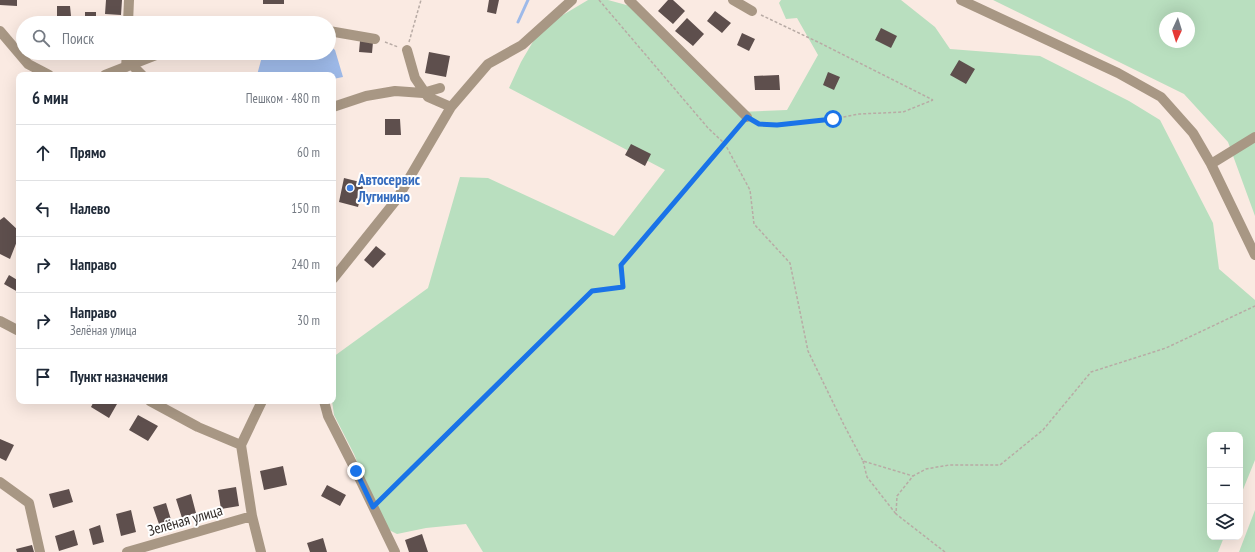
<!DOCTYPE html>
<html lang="ru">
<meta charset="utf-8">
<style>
:root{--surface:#fff;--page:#f6f6f7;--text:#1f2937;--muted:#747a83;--line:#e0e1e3}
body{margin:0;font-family:"PT Sans Narrow",sans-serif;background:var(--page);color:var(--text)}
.controls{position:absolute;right:12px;bottom:12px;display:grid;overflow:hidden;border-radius:8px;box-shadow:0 4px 16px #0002}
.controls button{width:36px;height:36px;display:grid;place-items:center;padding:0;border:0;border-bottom:1px solid var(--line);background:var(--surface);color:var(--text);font:20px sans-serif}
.compass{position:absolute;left:1159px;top:12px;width:36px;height:36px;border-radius:50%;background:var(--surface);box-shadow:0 4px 16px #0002;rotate:184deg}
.stop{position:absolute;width:12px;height:12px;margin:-9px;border:3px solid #1a73e8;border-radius:50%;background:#fff}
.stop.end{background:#1a73e8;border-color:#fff;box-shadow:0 1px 4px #0008}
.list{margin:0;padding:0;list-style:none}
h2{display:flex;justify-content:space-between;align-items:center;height:52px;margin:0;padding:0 16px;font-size:17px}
h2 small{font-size:13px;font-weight:400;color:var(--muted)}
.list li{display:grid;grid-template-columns:26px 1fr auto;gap:12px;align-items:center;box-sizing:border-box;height:56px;padding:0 16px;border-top:1px solid var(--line)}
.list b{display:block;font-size:15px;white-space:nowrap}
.list p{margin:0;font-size:13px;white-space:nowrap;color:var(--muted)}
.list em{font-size:13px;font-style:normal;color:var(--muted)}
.icon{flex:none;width:22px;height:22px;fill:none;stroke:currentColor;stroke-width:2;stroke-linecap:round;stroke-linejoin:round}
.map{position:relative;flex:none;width:1255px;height:552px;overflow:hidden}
.search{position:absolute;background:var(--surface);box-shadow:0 4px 16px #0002;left:16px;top:16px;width:320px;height:44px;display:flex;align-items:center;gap:10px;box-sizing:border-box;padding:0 14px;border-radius:22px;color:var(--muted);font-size:15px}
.panel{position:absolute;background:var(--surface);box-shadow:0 4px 16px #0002;left:16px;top:72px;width:320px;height:332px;border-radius:8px}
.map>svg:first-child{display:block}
</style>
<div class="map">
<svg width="1255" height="552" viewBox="0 0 1255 552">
<rect width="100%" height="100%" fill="#faeae2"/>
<!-- green -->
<path fill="#b9dfbf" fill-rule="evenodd" d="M 588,0 L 608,0 L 630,6 L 737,112 L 787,110 L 818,55 L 797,18 L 786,19 L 779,3 L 781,0 L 901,0 L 935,27 L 950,49 L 1040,56 L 1129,101 L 1160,120 L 1213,223 L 1219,269 L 1255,300 L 1255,460 L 1240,497 L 1240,435 L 1210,435 L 1210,537 L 1224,537 L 1218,552 L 483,552 L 466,524 L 426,528 L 397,534 L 379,525 L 370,494 L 354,454 L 334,415 L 332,401 L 333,401 L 333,357 L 428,288 L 460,177 L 488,178 L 614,236 L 665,170 L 509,88 L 521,62 L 541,28 Z
M 993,0 L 1255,0 L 1255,216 L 1228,142 L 1184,94 ZM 1165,18 L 1189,18 L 1189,42 L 1165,42 Z
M 1255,510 L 1255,552 L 1239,552 Z"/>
<!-- water -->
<path fill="#9ebae9" d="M 329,45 L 335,50 L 343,77 L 333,79 L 333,75 L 257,75 L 263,53 L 329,53 Z"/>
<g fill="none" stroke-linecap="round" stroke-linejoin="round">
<!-- stream -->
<path stroke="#9ebae9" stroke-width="3" d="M 518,22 L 528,0"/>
</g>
<!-- building -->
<path fill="#5e4f4d" d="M 0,0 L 17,0 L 17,6 L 0,5 Z
M 106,0 L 122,0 L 121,15 L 105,14 Z
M 263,0 L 284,0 L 284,4 L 263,4 Z
M 489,0 L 499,0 L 496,14 L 487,12 Z
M 668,0 L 673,0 L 685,11 L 673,24 L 658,11 Z
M 57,6 L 70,6 L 71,16 L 57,16 Z
M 715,11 L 731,23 L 722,33 L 707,21 Z
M 85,12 L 96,12 L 96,23 L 85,23 Z
M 687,18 L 704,34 L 693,46 L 675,31 Z
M 881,28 L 897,36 L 891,48 L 875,40 Z
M 742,33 L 755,39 L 749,51 L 737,45 Z
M 360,41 L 373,42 L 372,53 L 359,52 Z
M 429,52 L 450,56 L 446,77 L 425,73 Z
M 959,60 L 975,69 L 966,84 L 950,75 Z
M 828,72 L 840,77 L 834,90 L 823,85 Z
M 779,75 L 780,90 L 755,90 L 754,76 Z
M 385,119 L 400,119 L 401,135 L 385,135 Z
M 631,144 L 651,154 L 645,166 L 625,155 Z
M 344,178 L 364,183 L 358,207 L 339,202 Z
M 4,217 L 19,231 L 19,236 L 10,259 L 0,254 L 0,220 Z
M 376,246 L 386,254 L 373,268 L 364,260 Z
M 9,275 L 19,281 L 18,292 L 4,284 Z
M 94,401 L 112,401 L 117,404 L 109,418 L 91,407 Z
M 138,415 L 158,426 L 148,441 L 129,430 Z
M 0,439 L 14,445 L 6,461 L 0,458 Z
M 283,466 L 287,485 L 264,490 L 260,471 Z
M 327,485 L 346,495 L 340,506 L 321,496 Z
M 236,487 L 239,506 L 221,509 L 218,490 Z
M 69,489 L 73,502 L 53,508 L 49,494 Z
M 191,494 L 196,513 L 182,518 L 176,499 Z
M 166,503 L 172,523 L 160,527 L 153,507 Z
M 131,510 L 136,532 L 121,536 L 116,514 Z
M 100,525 L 104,542 L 93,545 L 89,529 Z
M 74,530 L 78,545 L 59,551 L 55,536 Z
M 422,534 L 428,552 L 409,552 L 405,540 Z
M 323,538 L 327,552 L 310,552 L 307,543 Z
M 32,545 L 34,552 L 17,552 L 16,549 Z"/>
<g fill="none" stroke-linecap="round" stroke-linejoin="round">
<!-- path -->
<path stroke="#b8aba5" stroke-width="1.5" stroke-dasharray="3 2" stroke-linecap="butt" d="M 599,0 L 708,128 L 725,144 L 750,190 L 754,224 L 790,263 L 808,351 L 844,425 L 863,461 L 913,476
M 761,15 L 822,44 L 933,100
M 385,42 L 398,47
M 409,42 L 421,0
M 755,121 L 759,124 L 777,125 L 833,119 L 859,114 L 903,112 L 933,100
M 863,461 L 867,477 L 896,514
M 381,500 L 591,291 L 623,287 L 621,265 L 741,124
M 945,552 L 896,514 L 897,496 L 913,476 L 926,469 L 949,465 L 1000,465 L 1043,430 L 1091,372 L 1166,348 L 1255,306"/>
<!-- minor -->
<path stroke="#a89784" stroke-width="10" d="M 629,0 L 747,117
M 733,0 L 752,11
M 961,0 L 1118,73 L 1161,97 L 1193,133 L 1211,164 L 1255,255
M 128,23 L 129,0
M 274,23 L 290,21 L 296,23
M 0,31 L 28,64 L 49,75
M 329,31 L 375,39
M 407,50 L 415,78 L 428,97 L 451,107
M 132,65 L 142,75
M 126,67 L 127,53
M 105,75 L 161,53
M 333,107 L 366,96 L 395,91 L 423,93 L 440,88
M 1211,164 L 1255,137
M 333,279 L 397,199 L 451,107 L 488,64 L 522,45 L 572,0
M 0,321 L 19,331
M 150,401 L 198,427 L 241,445 L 252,516 L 261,552
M 324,401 L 328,416 L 356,471 L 395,552
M 241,445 L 262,401
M 0,482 L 29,503 L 40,552
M 127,552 L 252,516"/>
</g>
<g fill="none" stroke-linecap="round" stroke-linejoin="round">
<!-- route -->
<path stroke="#1a73e8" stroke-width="5" d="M 356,471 L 373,507 L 592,291 L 623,287 L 621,265 L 747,117 L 759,124 L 777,125 L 833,119"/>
</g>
<!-- markers -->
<circle fill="#3f7fe0" stroke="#fff" stroke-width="1.5" cx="350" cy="188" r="4"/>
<g text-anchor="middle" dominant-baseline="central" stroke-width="4" stroke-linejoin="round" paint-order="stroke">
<!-- shop labels -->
<g font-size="15" font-weight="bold" fill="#366cbe" stroke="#fff" text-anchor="start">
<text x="358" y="179">Автосервис<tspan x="358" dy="17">Лугинино</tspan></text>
</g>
<!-- street labels -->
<g font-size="15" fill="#2e2825" stroke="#fff">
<text transform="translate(185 520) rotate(-16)">Зелёная улица</text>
</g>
</g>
</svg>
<div class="controls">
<button>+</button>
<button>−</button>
<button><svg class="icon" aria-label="layers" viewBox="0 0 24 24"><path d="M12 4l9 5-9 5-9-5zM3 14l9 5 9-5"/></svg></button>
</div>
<svg class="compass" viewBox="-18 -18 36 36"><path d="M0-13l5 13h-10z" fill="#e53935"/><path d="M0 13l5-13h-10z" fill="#747a83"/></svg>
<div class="stop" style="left:833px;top:119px"></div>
<div class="stop end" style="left:356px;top:471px"></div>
<div class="search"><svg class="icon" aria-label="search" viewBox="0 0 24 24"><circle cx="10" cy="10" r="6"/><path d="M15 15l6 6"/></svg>Поиск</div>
<section class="panel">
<h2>6 мин<small>Пешком · 480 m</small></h2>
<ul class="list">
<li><svg class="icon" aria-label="ahead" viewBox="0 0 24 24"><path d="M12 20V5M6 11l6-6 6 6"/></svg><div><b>Прямо</b></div><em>60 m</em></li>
<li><svg class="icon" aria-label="left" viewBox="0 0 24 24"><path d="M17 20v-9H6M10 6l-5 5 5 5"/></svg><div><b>Налево</b></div><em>150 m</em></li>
<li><svg class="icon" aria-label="right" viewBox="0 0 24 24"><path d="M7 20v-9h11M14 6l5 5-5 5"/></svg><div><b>Направо</b></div><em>240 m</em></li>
<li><svg class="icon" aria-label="right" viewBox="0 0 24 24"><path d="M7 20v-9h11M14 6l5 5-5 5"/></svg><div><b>Направо</b><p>Зелёная улица</p></div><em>30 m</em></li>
<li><svg class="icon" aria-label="arrive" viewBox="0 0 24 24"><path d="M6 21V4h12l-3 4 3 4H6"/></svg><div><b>Пункт назначения</b></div></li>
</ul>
</section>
</div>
